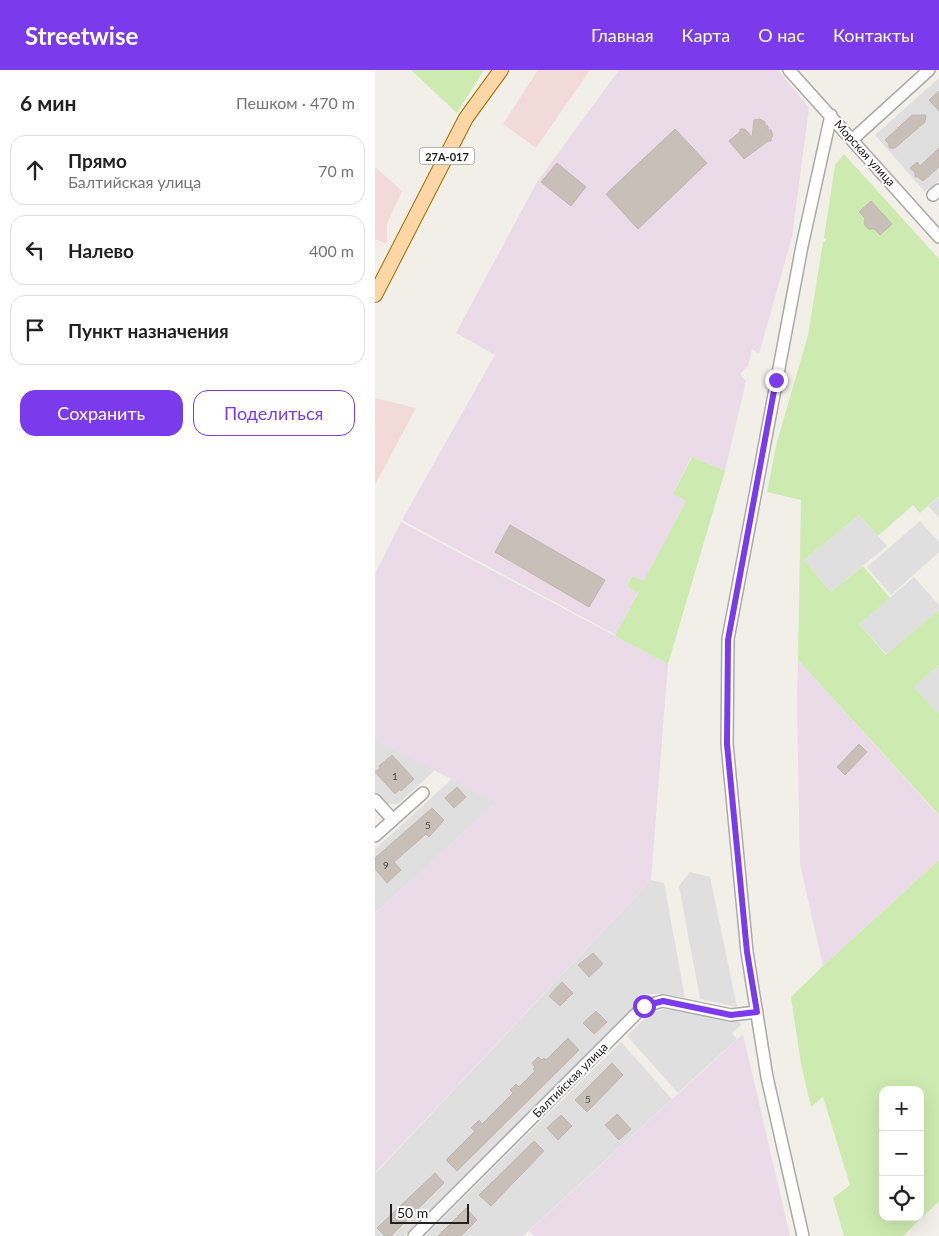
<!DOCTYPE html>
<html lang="ru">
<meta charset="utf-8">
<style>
:root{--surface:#fff;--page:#f6f6f6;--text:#222;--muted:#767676;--line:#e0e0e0;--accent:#7c3aed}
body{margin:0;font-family:Lato,sans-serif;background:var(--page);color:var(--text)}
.controls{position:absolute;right:15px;bottom:15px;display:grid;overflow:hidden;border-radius:10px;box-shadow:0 5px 20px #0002}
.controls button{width:45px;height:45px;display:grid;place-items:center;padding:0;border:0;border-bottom:1px solid var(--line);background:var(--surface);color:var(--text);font:25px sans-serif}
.scale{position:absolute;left:15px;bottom:12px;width:79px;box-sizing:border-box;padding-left:5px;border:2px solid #222;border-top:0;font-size:14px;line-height:18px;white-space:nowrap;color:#222;-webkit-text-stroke:4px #fff;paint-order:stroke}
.stop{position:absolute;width:15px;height:15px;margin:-11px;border:4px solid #7c3aed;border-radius:50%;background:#fff}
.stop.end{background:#7c3aed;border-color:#fff;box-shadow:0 1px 5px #0008}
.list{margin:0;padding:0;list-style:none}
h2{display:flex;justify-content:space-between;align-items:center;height:65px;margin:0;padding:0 20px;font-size:21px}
h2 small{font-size:16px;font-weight:400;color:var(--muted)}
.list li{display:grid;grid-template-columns:32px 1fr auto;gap:15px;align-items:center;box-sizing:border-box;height:70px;margin:0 10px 10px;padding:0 10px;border:1px solid var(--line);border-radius:15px}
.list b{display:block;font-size:19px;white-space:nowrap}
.list p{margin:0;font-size:16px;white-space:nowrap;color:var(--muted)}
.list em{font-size:16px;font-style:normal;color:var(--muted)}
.actions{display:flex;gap:10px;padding:15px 20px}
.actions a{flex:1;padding:11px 0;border:1px solid var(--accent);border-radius:15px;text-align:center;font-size:18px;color:var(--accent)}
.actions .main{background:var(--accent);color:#fff}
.icon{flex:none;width:28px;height:28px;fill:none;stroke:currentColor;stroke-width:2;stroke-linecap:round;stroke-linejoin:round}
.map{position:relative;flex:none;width:564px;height:1166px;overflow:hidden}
header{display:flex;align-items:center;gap:30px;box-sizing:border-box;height:70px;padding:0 25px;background:var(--accent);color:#fff}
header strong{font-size:24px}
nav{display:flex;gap:28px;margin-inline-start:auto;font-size:18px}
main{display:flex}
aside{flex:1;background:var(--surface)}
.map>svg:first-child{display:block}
</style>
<header>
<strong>Streetwise</strong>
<nav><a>Главная</a><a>Карта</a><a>О нас</a><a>Контакты</a></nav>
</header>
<main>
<aside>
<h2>6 мин<small>Пешком · 470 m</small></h2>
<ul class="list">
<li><svg class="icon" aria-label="ahead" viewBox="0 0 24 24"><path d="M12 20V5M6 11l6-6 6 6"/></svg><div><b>Прямо</b><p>Балтийская улица</p></div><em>70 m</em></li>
<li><svg class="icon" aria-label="left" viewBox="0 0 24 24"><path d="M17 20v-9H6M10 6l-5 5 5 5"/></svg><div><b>Налево</b></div><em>400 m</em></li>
<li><svg class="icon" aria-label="arrive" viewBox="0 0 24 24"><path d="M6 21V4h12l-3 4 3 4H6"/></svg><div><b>Пункт назначения</b></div></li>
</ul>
<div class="actions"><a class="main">Сохранить</a><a>Поделиться</a></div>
</aside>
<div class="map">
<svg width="564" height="1166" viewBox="0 0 564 1166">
<rect width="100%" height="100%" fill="#f2efe9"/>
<!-- residential -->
<path fill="#e0dfdf" d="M 564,8 L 564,110 L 550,122 L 500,65 Z
M 564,427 L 564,448 L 553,436 Z
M 484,445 L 512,476 L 456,522 L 429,490 Z
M 545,451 L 564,472 L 564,482 L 516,525 L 492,497 Z
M 539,507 L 564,535 L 564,540 L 512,585 L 484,554 Z
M 564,595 L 564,645 L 539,617 Z
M 0,670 L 60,700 L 23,734 L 7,734 L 0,726 Z
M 77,709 L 122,732 L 0,843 L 0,779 Z
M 315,802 L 335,807 L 362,937 L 325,929 L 304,816 Z
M 276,810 L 289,813 L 310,928 L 289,924 L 270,924 L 259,933 L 261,936 L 29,1166 L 0,1166 L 0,1104 Z
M 290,939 L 365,952 L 366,955 L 357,963 L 362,969 L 303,1023 L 252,966 L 274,944 Z
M 246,972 L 297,1029 L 148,1166 L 50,1166 Z"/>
<!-- commercial -->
<path fill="#f2dad9" d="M 163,0 L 215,0 L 161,78 L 128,54 Z
M 0,97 L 27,121 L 12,154 L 12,174 L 0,169 Z
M 0,328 L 41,338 L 0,415 Z"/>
<!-- industrial -->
<path fill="#ebdbe8" d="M 244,0 L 403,0 L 434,38 L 417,167 L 384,284 L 377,279 L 373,296 L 365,304 L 371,311 L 350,401 L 316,387 L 298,424 L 311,431 L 269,512 L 257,506 L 252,516 L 263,522 L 241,565 L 27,450 L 120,285 L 81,263 L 162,112 Z
M 26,452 L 293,594 L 276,810 L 0,1103 L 0,843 L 121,732 L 0,670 L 0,504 Z
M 423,590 L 564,746 L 564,790 L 448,896 L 425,794 L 422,631 Z
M 368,964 L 415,1166 L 159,1166 L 154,1161 Z"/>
<!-- grass -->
<path fill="#cdebb0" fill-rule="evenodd" d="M 36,0 L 109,0 L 82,43 Z
M 469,84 L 564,189 L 564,426 L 545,443 L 538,435 L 503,466 L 484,445 L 429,490 L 456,522 L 488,496 L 515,528 L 484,554 L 511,585 L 564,540 L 564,595 L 539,617 L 564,645 L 564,745 L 423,590 L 426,430 L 392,422 L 402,372 L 433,265 L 448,172 L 450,172 L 451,169 L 449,168 L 460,95 Z
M 317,387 L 350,401 L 293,594 L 240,566 L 263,523 L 252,516 L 257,506 L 269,511 L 311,431 L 298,424 Z
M 564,790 L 564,1131 L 528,1166 L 469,1166 L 458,1128 L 475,1115 L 448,1027 L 436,1037 L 426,994 L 416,927 L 448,896 ZM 508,1020 L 545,1020 L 545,1147 L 508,1147 Z"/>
<!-- building -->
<path fill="#c7bfb8" stroke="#c4b6ab" d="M 564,21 L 564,41 L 554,30 Z
M 537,45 L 551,45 L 550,52 L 520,78 L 514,78 L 514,74 L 510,70 Z
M 385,49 L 390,52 L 390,55 L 393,56 L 393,60 L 396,60 L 398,66 L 396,68 L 396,71 L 393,71 L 369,89 L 354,71 L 365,62 L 365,59 L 370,59 L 377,67 L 379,50 Z
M 300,59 L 332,93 L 263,159 L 231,124 Z
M 564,78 L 564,97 L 548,111 L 543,107 L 540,107 L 540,103 L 535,98 L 542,92 L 545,96 Z
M 182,93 L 211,117 L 196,136 L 166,112 Z
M 496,131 L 517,154 L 505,165 L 500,159 L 493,159 L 489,154 L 490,148 L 484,142 Z
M 135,455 L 230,510 L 214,537 L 120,482 Z
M 484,674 L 492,682 L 470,705 L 462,697 Z
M 17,685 L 39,709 L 26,721 L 25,719 L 20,724 L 0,702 L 5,698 L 4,696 Z
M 82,717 L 91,727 L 79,738 L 70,728 Z
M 57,738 L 69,750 L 54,767 L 51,764 L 19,792 L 26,800 L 12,813 L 0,799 L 0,788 Z
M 218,883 L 228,894 L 214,907 L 203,895 Z
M 187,912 L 198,923 L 185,936 L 174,926 Z
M 221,941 L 232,952 L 219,964 L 208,953 Z
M 193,968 L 204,980 L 82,1101 L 71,1090 L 100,1061 L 96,1058 L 104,1050 L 107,1054 L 138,1023 L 135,1020 L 141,1014 L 144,1017 L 160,1001 L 158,999 L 160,997 L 157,993 L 163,987 L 167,990 L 169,988 L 171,990 Z
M 237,993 L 248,1005 L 212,1042 L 200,1030 Z
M 242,1044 L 256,1059 L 244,1070 L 230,1055 Z
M 186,1045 L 197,1056 L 183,1070 L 172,1058 Z
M 159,1071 L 169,1081 L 116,1136 L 104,1125 Z
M 60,1103 L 69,1113 L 16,1166 L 10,1166 L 2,1158 Z
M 91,1138 L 102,1150 L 86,1166 L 63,1166 Z"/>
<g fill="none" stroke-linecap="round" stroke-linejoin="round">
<!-- minor casing -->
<g stroke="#a9a9a9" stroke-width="14">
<path id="minor" d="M 414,0 L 564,167
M 478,69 L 554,0
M 558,125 L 564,120
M 0,730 L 18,750
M 0,766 L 48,723
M 39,1166 L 269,936 L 288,931 L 356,945 L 382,942
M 428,1166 L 392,1007 L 372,882 L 352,674 L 353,569 L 427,176 L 456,45"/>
</g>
<!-- major casing -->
<g stroke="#a06b00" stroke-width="16">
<path id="major" d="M 0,225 L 91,48 L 126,0"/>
</g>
<!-- minor -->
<use href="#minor" stroke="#fff" stroke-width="11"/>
<!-- major -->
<use href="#major" stroke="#fcd6a4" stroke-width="14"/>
</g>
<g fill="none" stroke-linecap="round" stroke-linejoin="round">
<!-- route -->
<path stroke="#7c3aed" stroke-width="6" d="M 269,936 L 288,931 L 356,945 L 382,942 L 372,882 L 352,674 L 353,570 L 401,310"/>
</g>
<g text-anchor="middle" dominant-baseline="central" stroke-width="4" stroke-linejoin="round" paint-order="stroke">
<!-- number labels -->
<g font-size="10" fill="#4b4948">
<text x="20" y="706">1</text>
<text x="53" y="755">5</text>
<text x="11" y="795">9</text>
<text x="213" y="1029">5</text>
</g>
<!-- shield labels -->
<rect fill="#fff" stroke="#646464" stroke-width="1" x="44.5" y="77.5" width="55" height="17" rx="4"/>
<g font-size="11" font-weight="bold" fill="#222">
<text x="72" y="86">27А-017</text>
</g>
<!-- street labels -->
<g font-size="12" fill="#222" stroke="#fff">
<text transform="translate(490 83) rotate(48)">Морская улица</text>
<text transform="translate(195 1010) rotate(-45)">Балтийская улица</text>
</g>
</g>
</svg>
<div class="controls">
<button>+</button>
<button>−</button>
<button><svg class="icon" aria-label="locate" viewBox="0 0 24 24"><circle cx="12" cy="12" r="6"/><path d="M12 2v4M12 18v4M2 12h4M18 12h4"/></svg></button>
</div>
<div class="scale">50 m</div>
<div class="stop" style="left:269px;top:936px"></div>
<div class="stop end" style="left:401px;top:310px"></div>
</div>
</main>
